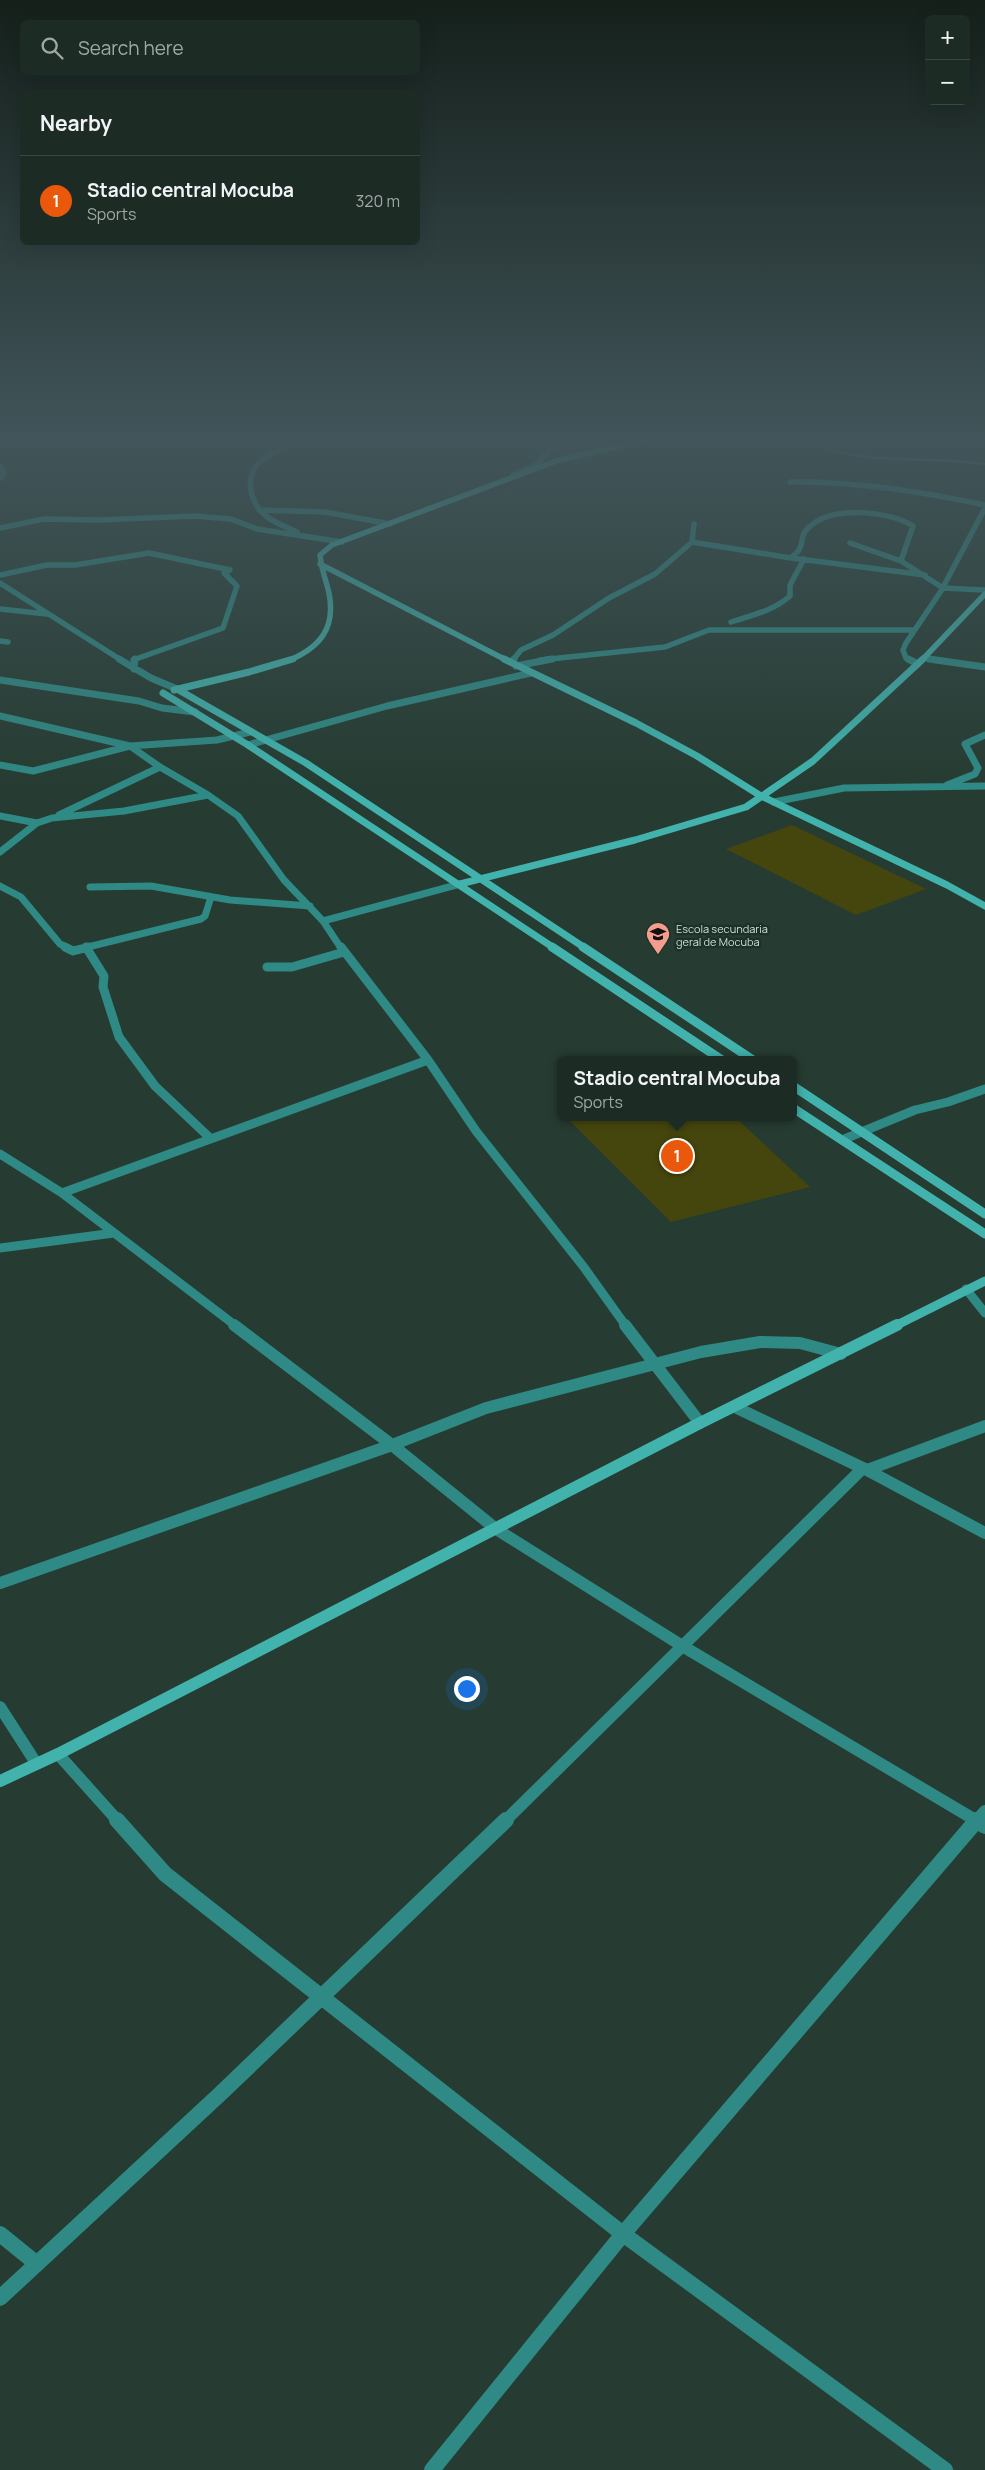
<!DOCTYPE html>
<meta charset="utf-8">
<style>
:root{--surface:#1c2c25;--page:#293832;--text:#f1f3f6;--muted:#a0a7a7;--line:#3a4842;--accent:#ea580c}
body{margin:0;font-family:Manrope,sans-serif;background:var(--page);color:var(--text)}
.controls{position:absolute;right:15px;top:15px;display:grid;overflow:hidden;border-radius:8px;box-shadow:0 5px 20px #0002}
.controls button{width:45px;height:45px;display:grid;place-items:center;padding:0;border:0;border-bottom:1px solid var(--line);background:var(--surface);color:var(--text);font:25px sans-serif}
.you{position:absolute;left:466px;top:1688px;width:18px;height:18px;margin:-12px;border:4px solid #fff;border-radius:50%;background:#1a73e8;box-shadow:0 0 0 8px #1a73e833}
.badge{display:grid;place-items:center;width:32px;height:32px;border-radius:50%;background:var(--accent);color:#fff;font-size:16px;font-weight:700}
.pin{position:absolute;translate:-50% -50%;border:2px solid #fff;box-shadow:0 1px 5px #0006}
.popup{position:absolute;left:557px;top:1056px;width:240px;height:65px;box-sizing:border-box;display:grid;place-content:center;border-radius:8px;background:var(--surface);filter:drop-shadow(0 1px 4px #0005);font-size:16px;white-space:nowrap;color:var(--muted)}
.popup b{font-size:19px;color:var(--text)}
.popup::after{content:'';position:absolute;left:50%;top:100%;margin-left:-10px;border:10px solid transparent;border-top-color:var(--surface)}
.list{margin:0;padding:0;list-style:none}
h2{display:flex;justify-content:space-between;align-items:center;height:65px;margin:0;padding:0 20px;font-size:21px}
h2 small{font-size:16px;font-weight:400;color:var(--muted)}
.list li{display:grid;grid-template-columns:32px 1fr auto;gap:15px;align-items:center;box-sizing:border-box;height:90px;padding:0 20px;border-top:1px solid var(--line)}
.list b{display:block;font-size:19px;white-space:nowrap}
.list p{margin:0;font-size:16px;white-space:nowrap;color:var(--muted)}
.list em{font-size:16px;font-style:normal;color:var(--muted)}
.icon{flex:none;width:28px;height:28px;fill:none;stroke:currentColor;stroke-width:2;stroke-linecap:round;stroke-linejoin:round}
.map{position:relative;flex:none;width:985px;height:2470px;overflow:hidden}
.search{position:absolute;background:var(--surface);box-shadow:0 5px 20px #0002;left:20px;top:20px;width:400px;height:55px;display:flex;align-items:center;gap:12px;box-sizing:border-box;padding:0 18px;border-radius:8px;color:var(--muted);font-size:19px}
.panel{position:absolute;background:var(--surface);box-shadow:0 5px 20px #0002;left:20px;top:90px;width:400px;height:155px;border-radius:8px}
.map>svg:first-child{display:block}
</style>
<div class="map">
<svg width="985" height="2470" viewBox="0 0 985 2470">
<rect width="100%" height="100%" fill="#263b31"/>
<!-- green -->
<path fill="#45460d" d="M 792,825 L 926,889 L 856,915 L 726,849 Z
M 566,1117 L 735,1117 L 810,1187 L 671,1222 Z"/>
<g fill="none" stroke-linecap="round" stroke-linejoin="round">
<!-- stream -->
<path stroke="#377e90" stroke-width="2.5" d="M 837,440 L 822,447 C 875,465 930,456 985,464"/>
<!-- street-far4 -->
<path stroke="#2f8984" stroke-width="5.5" d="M 0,466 L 4,473 L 0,478
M 513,475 L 536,465 L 559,440
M 790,482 C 856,481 920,491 985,505
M 259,510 L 325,512 L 390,524
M 0,528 L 44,519 L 99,520 L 195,516 L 231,519 L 257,529 L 342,542
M 297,532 C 286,527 275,523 266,516 C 249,502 244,476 261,461 C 272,452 287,447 299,440
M 692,542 L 791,558
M 850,543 L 901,561 L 943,588 L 985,590
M 901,561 L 913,526 C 890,511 836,506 813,524 C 798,535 805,539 799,550 C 797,553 793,555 791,558 L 925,575
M 0,575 L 47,565 L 75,565 L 149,553 L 230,570 L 224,573 L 237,586 L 223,628 L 133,660
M 0,583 L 121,660
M 0,609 L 47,614
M 731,622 C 752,615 773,611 790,596 L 790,585 L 804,559
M 0,641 L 8,642
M 924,658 L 938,660
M 513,660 L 521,650 L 553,635 L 609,598 L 655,574 L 692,542 L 694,524
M 540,660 L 665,647 L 709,630 L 913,630
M 910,660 L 906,658 L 903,650 L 906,643 L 941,591 L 985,508"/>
<!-- street-far3 -->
<path stroke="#2f8984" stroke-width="7" d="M 119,659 L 151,678 L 177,689
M 908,659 L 918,664
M 929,659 L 985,667
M 511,662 L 514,659
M 516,666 L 552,659
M 134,669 L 135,659
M 0,680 L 139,701 L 162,708 L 195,712
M 0,716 L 130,746 L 217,740 L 250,732
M 248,745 L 387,706 L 531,673
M 0,765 L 33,771 L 130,746 L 160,767 L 208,795
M 947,785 L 975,774 L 978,768 L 965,744 L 985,735
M 774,802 L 844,788 L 985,786
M 59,815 L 160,767
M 0,816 L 37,823 L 52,818 L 124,811 L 208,795 L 238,816 L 284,880 L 323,921 L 341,948
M 0,852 L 37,823
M 0,886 L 21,897 L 60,944 L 68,948
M 90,887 L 151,886 L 230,900 L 310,906
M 323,921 L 460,884
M 84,948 L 201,919 L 205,916 L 211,897"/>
<!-- street-far2 -->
<path stroke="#2f8984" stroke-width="9" d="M 65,947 L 73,951 L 89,947
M 86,947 L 104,976 L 103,987 L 119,1037 L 155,1086 L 210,1138
M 341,947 L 428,1060 L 476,1131 L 583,1266 L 626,1326
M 267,967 L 292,967 L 344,952
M 842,1140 L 915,1110 L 948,1102 L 985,1089
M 0,1154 L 62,1193 L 236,1326
M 62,1193 L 428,1060
M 0,1248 L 114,1233
M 966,1289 L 985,1313"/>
<!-- street-far1 -->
<path stroke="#2f8984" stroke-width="12" d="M 234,1325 L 392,1445 L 496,1529 L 684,1647 L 977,1821
M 625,1325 L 700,1423
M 735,1407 L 867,1470 L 985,1533
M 867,1470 L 985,1426
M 0,1583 L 392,1445 L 486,1408 L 701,1352 L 760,1342 L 800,1343 L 841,1354
M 0,1707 L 36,1763
M 58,1754 L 118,1821
M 505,1821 L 862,1469
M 976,1821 L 985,1811"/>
<!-- street -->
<path stroke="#2f8984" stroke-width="16" d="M 117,1820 L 165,1874 L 623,2234 L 945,2470
M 975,1820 L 985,1826
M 0,2234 L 37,2264
M 0,2298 L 219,2095 L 506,1820
M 432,2470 L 623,2234 L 977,1820"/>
<!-- secondary-far3 -->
<path stroke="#41b2ac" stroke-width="5.5" d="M 320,564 L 506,660
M 290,660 C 320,647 336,628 329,593 C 326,580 321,568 320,555 L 332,545 L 559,460 L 647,440
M 922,660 L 985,594"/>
<!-- secondary-far2 -->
<path stroke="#41b2ac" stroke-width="7" d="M 504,659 L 636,723 L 697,756 L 761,796 L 947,885 L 985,906
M 177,689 L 306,763 L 585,948
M 174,690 L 249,672 L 293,659
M 163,693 L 248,745 L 554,948
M 460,884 L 635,840 L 746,807 L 813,761 L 923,659"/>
<!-- secondary-far1 -->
<path stroke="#41b2ac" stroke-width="9" d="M 552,947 L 722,1060
M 583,947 L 753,1060
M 793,1086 L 985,1214
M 793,1108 L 985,1234
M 895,1326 L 985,1281"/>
<!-- secondary -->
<path stroke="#41b2ac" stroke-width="12" d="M 0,1781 L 58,1754 L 700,1423 L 897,1325"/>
</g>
<!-- sky -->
<linearGradient id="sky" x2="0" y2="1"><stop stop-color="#15201b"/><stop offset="0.56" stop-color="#41555a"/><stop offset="1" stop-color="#41555a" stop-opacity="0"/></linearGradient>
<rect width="985" height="785" fill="url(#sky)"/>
<!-- icons -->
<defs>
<g id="school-pin" transform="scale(1.25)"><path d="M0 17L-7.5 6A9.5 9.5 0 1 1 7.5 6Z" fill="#f49d8d" stroke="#1c3127"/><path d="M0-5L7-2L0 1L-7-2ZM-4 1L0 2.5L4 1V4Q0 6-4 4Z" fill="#111"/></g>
</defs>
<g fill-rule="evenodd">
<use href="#school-pin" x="658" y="934"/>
</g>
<g text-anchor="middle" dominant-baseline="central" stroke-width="4.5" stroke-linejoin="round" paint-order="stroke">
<!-- far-poi labels -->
<g font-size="11" fill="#d3dfd9" stroke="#1c3127" text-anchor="start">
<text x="676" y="928">Escola secundaria<tspan x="676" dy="13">geral de Mocuba</tspan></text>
</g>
</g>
</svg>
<div class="controls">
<button>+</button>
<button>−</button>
</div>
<div class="you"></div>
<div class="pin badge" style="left:677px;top:1156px">1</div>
<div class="popup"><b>Stadio central Mocuba</b>Sports</div>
<div class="search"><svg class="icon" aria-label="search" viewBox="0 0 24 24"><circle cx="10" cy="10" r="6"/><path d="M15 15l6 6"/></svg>Search here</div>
<section class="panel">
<h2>Nearby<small></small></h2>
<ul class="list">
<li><span class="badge">1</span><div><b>Stadio central Mocuba</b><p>Sports</p></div><em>320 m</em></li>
</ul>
</section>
</div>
